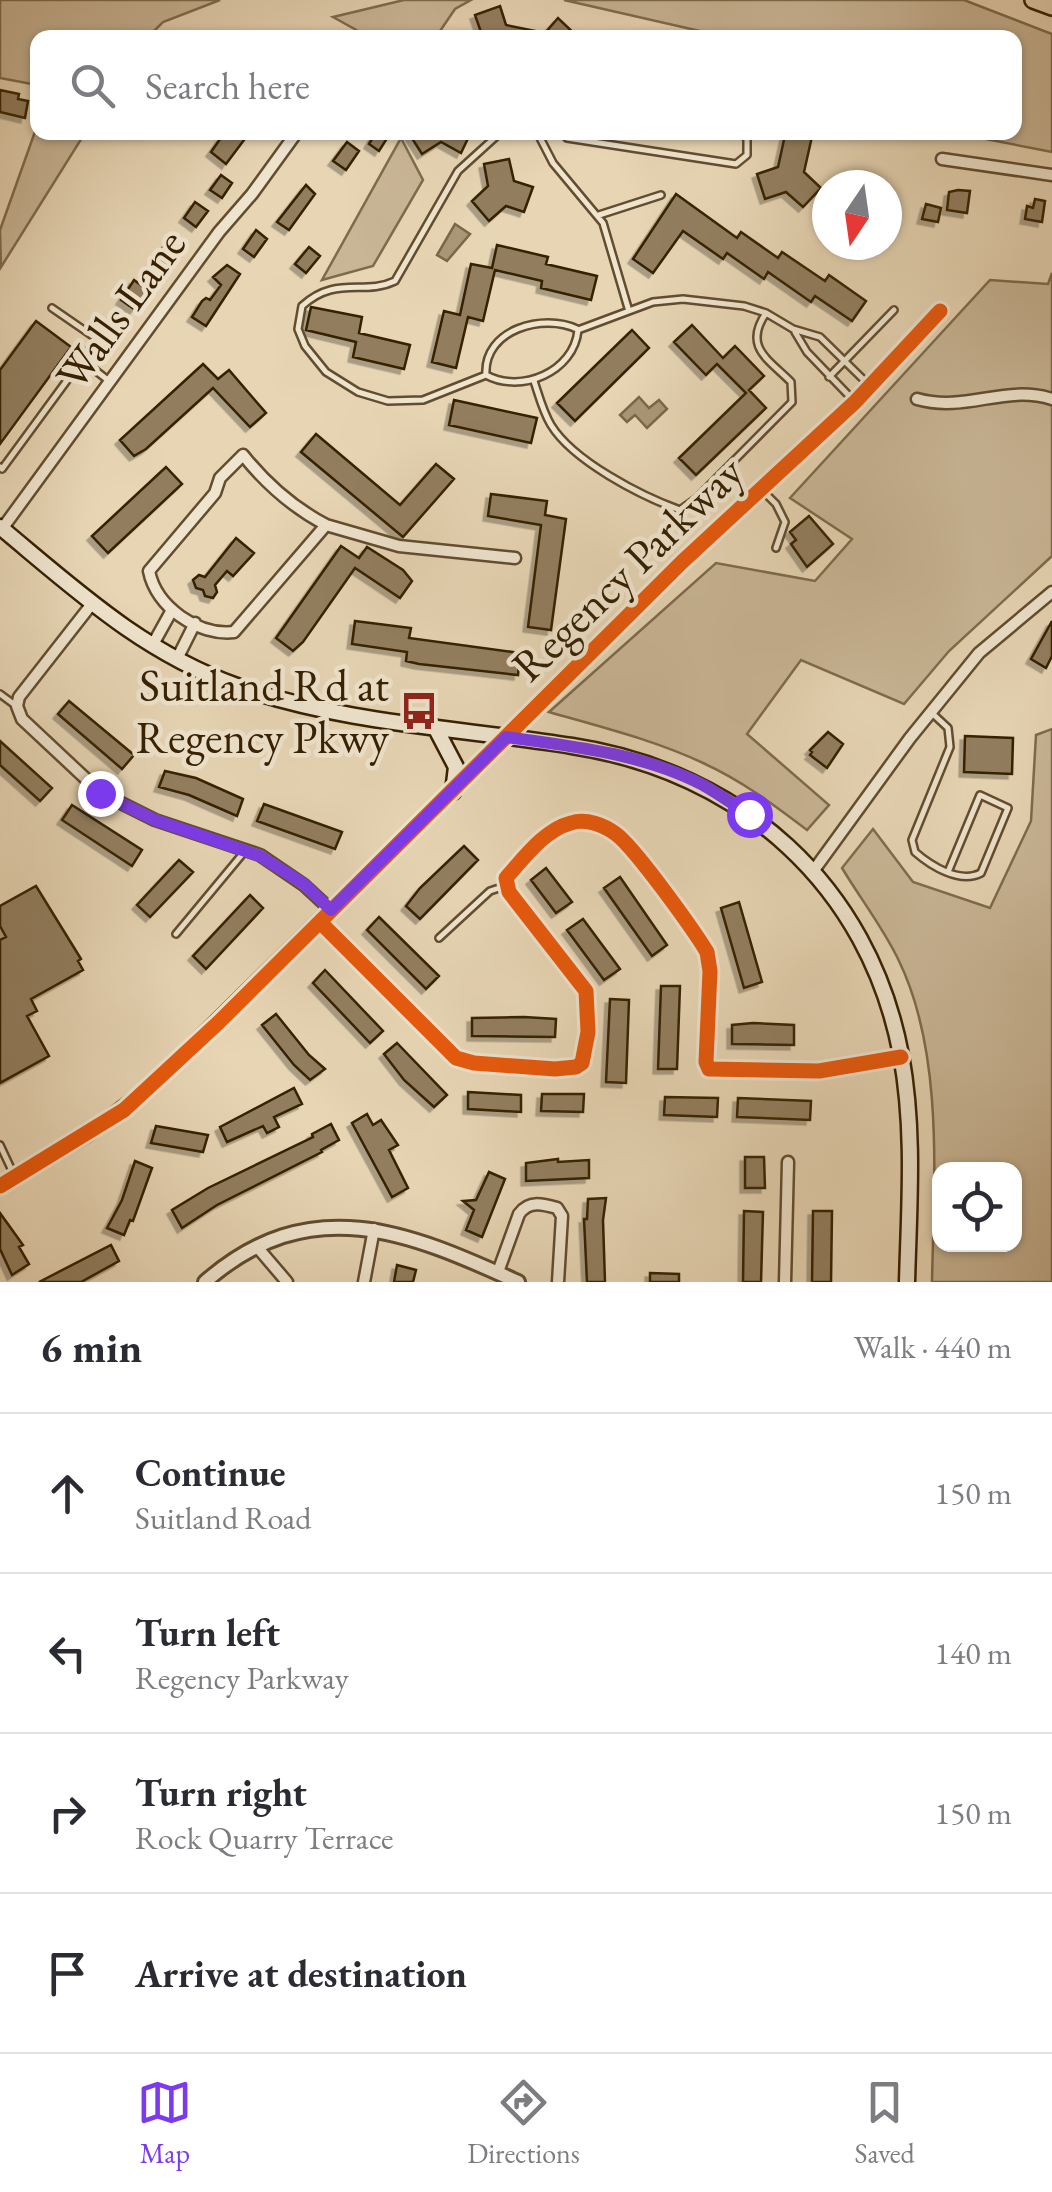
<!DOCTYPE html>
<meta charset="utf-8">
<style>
:root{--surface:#fff;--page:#f2f2f3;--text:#2b2b33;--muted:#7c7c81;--line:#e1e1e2;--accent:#7c3aed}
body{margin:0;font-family:"EB Garamond",serif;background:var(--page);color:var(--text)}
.controls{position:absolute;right:30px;bottom:30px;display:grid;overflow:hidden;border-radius:20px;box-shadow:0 2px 8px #0004}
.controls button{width:90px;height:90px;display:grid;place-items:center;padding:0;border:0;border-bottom:2px solid var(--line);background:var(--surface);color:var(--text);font:50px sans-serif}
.compass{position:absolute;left:812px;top:170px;width:90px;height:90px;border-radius:50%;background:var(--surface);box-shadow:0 2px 8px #0004;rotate:193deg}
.stop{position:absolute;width:30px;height:30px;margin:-22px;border:8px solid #7c3aed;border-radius:50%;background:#fff}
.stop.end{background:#7c3aed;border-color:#fff;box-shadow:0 2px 10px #0008}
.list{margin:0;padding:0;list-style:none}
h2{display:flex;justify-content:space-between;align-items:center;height:130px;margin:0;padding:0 40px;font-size:42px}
h2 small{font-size:32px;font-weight:400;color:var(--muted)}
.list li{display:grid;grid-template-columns:65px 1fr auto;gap:30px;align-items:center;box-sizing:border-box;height:160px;padding:0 40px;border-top:2px solid var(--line)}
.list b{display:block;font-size:38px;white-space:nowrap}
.list p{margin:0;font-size:32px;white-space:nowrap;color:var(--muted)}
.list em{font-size:32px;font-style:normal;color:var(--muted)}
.icon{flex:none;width:55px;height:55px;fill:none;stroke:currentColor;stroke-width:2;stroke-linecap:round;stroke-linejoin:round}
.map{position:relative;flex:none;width:1052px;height:1282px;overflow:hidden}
.search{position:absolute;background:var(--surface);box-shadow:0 2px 8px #0004;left:30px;right:30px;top:30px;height:110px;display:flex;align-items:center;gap:25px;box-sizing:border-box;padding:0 35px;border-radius:20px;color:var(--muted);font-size:38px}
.sheet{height:770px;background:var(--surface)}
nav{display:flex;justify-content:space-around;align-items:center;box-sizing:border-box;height:140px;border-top:2px solid var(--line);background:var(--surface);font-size:28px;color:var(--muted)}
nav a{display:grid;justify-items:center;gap:5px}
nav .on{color:var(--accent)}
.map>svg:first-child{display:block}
</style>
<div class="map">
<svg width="1052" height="1282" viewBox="0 0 1052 1282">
<defs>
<filter id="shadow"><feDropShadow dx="-4.5" dy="4.5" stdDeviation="0" flood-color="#0004"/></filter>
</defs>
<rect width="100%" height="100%" fill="#e7d5b4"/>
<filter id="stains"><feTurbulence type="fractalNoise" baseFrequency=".002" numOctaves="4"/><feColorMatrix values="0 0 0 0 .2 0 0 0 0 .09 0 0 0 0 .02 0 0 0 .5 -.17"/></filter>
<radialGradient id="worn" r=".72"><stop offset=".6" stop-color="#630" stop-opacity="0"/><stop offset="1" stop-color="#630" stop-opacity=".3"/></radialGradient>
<!-- green -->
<path fill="#c9b696" stroke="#7f6b4c" stroke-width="2.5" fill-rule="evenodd" d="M 0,0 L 220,0 L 163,22 L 148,37 L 38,38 L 37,85 L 0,78 Z
M 404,0 L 471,0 L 455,9 L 436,37 L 369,37 L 333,17 Z
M 564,0 L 964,0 L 1052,34 L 1052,152 L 955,133 L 1014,132 L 1014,38 L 726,37 Z
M 37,126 L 38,132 L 85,133 L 1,267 L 0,230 Z
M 401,138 L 423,180 L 373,266 L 322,280 Z
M 1052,273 L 1052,556 L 949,651 L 904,704 L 801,660 L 747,734 L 829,805 L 807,830 C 774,805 741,780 703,763 C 654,740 601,727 549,712 L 716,563 L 815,581 L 852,539 L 790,498 L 990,280 L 1048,284 Z
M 1052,729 L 1052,1282 L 932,1282 C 934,1180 944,1054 899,961 C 884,929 860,898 842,868 L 873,829 L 913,882 L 990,908 L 1031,821 L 1036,735 ZM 940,1170 L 1014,1170 L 1014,1244 L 940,1244 Z"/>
<!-- water -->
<path fill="#aa9777" stroke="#7b6748" stroke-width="2.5" d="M 455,224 L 470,234 L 447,261 L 437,255 Z
M 639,397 L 649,408 L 659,400 L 667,409 L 647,428 L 635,415 L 627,422 L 620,415 Z"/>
<!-- building -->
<path fill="#927e5e" stroke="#352001" stroke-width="2.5" filter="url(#shadow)" d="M 500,6 L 506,25 L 545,33 L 558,18 L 579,38 L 483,38 L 475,15 Z
M 0,90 L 19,94 L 18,99 L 28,101 L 25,118 L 0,112 Z
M 225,132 L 250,132 L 226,164 L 211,152 Z
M 376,132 L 391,132 L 379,151 L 369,144 Z
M 408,132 L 471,132 L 461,153 L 441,142 L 422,154 Z
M 788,132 L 813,132 L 804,172 L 821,188 L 803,207 L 786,192 L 765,199 L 757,174 L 778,167 L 785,135 Z
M 347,142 L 359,151 L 346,170 L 333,161 Z
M 509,159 L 514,181 L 533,187 L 524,212 L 506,206 L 489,221 L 472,201 L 488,186 L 484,164 Z
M 221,175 L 232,183 L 222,198 L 210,190 Z
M 306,185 L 315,194 L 289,230 L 277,222 Z
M 958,190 L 970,191 L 967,213 L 947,210 L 949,192 Z
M 676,194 L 737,238 L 741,232 L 778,258 L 782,252 L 825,281 L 829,275 L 866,301 L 852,321 L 815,296 L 811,302 L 768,272 L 764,279 L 727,253 L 723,259 L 683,231 L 653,273 L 633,259 Z
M 1035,199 L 1045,201 L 1042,222 L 1025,219 L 1027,206 L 1033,208 Z
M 195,202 L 208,211 L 196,227 L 184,218 Z
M 926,204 L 941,208 L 938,222 L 922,219 Z
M 256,230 L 267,239 L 254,257 L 243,249 Z
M 497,245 L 548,257 L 546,264 L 597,276 L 591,300 L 541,288 L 542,281 L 495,270 L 483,321 L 468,317 L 456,368 L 432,362 L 444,311 L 460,315 L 471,264 L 492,268 Z
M 163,247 L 175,256 L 162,274 L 149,265 Z
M 309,247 L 320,256 L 306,273 L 295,264 Z
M 227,265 L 240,274 L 206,326 L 192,317 L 202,301 L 206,298 L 210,300 L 221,285 L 213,277 Z
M 134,280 L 149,291 L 134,309 L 121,300 Z
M 311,307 L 362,317 L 359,333 L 410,345 L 404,369 L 353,357 L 356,342 L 306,330 Z
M 36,321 L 71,347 L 0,444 L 0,370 Z
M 692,325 L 723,358 L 735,346 L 764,376 L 749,390 L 766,408 L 696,475 L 679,458 L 746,393 L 717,364 L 706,375 L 674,342 Z
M 632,330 L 649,348 L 575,421 L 557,403 Z
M 203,364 L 218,379 L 229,370 L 266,413 L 250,427 L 213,388 L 146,449 L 134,456 L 120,440 Z
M 454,400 L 537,418 L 531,443 L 449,425 Z
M 316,434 L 400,505 L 436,464 L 454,479 L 403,537 L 301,452 Z
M 166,467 L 182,484 L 108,553 L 92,536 Z
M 491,494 L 547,501 L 545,515 L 566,519 L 551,630 L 528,627 L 541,525 L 488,516 Z
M 809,516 L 833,544 L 807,567 L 791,544 L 796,540 L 790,532 Z
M 236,538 L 254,553 L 233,576 L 227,571 L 215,585 L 217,592 L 213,598 L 205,596 L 203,590 L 196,588 L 193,580 L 199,575 L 205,577 Z
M 341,546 L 359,558 L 367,547 L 403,570 L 412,581 L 400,598 L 355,568 L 303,642 L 293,651 L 276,638 Z
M 355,621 L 411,628 L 409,638 L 520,653 L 518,675 L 419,664 L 406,661 L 407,652 L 352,644 Z
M 1052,621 L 1052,656 L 1046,668 L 1031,659 Z
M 69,701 L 134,755 L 122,769 L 58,714 Z
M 828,732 L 843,744 L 827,768 L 810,755 L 812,752 L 810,750 Z
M 965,736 L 1013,738 L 1012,774 L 964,772 Z
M 0,741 L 52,788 L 40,801 L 0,765 Z
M 165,771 L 196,778 L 243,799 L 237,816 L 189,795 L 159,787 Z
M 264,804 L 342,832 L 335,849 L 257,821 Z
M 72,805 L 142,850 L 132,866 L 62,820 Z
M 464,846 L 478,860 L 420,919 L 406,906 L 420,888 Z
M 179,860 L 193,872 L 150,917 L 137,905 Z
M 546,868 L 572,902 L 556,913 L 531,880 Z
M 620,877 L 667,945 L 652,956 L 604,888 Z
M 36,886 L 81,959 L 78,961 L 83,970 L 31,999 L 37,1011 L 27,1016 L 49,1056 L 0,1083 L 0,940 L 6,937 L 0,926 L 0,906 Z
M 250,895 L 263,908 L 206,969 L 193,956 Z
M 739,902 L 762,982 L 744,988 L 721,908 Z
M 379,917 L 439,976 L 426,989 L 367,930 Z
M 583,919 L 620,969 L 604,980 L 567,930 Z
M 325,970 L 383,1031 L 370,1043 L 313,983 Z
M 661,986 L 680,986 L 677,1069 L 658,1069 Z
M 610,999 L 629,1000 L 626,1083 L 606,1082 Z
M 276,1014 L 309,1055 L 325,1069 L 310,1080 L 294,1065 L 262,1025 Z
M 524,1017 L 556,1019 L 555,1037 L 472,1036 L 472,1018 Z
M 753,1023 L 794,1025 L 794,1045 L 732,1044 L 732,1025 Z
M 397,1043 L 447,1095 L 434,1107 L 404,1080 L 384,1054 Z
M 294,1088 L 302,1104 L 274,1117 L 279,1127 L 267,1133 L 263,1126 L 227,1142 L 220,1127 Z
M 468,1092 L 521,1095 L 521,1112 L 468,1109 Z
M 542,1094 L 584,1094 L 583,1112 L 541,1111 Z
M 665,1097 L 718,1098 L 717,1117 L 664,1115 Z
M 738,1098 L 811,1101 L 810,1120 L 737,1117 Z
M 367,1114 L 373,1125 L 381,1120 L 398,1145 L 389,1150 L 408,1188 L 392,1197 L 352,1123 Z
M 331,1124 L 339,1140 L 321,1150 L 322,1152 L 217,1205 L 182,1228 L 172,1210 L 208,1188 L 313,1137 L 312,1134 Z
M 156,1126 L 208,1135 L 203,1152 L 151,1143 Z
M 745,1157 L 764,1157 L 765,1188 L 745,1188 Z
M 558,1159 L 558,1162 L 589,1160 L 589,1178 L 526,1181 L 526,1163 Z
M 135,1161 L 152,1168 L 133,1221 L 130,1220 L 124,1235 L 107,1228 L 122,1200 Z
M 489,1172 L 505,1179 L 482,1237 L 466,1230 L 474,1210 L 463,1201 L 476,1200 Z
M 606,1198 L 603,1220 L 605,1282 L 587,1282 L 584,1219 L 587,1219 L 588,1199 Z
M 744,1211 L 763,1212 L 761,1282 L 743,1282 Z
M 813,1211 L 832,1211 L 831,1282 L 812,1282 Z
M 0,1213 L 23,1245 L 19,1247 L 29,1264 L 12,1275 L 0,1249 Z
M 111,1245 L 119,1261 L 81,1282 L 39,1282 Z
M 397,1265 L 416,1270 L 413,1282 L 394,1282 Z
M 650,1273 L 679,1274 L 679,1282 L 650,1282 Z"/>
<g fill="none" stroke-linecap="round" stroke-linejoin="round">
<!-- service casing -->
<g stroke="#624d2e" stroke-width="10">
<path id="service" d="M 501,132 L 458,171 L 395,281 C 363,296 336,275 302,306 L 298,329 L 305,346 L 326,372 L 358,392 L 388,401 L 423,400 L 486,375 C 521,394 574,372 578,330 L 653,302 L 683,299 L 744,306 L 766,313 L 793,329 L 820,337 L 870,386
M 537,132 L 553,163 L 603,223 L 628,308
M 562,132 L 567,138 L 736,164 L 747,155 L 747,139 L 742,132
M 599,215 L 661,195
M 52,308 L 97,339 L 82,360
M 795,332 L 807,352 L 855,402
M 486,375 C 483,329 544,313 577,329
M 829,377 L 894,310
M 534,381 C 539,396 543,412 551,425 C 573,461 641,496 680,510 L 697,498 L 792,402 L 791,382 C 768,359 743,347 766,313
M 0,467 L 2,469 L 82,360 L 109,381
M 762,490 L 776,504 L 785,522 L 776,548
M 0,694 L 15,705
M 933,714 L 948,728 L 950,747 L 912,840 L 915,852 C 931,866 960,884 981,873 L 1008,808 L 980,795 L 948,872
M 176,934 L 245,851
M 439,938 L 490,891 L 505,886
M 0,1145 L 14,1175"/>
</g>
<!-- minor casing -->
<g stroke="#624d2e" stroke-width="15">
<path id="minor" d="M 942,159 L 1052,175
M 917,399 C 967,413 1004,384 1052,399
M 326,525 C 292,507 267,485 243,455 L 220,478 L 215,493 L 149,571 C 156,607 198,636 234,632 L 326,525 L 399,546 L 515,558
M 2,529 L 219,232 L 252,194 L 297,132
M 91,605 L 19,697 L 17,706 L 22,719 L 101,793 L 155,820 L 260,855 L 304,885 L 331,910
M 152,646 L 172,610
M 177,659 L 195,623
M 506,737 L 682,562 L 855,402 L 940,311
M 814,870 L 910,738 L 979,653 L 1052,592
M 320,922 L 456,1058 L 474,1063 L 555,1069 L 576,1067 L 582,1063 L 588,1032 L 586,991 L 509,892 L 506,878 C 524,858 544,830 571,823 C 586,818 604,825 616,834 C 635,848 693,929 707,952 L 710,971 L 706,1062 L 709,1069 L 819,1071 L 901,1057
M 258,1248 L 287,1282
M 498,1272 L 519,1214 C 529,1200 543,1204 557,1208 L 562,1216 L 558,1282
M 364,1282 L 374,1229
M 785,1282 L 788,1162"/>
</g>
<!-- tertiary casing -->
<g stroke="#624d2e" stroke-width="18">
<path id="tertiary" d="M 0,1186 L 88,1134 L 147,1090 L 506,737
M 205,1282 C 310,1190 408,1232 518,1282"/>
</g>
<!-- secondary casing -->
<g stroke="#352001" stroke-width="19">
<path id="secondary" d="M 0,527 C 76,590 142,652 237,686 C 344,724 460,728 572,746 C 741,772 869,885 901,1055 C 915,1130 909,1207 907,1282
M 435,727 L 456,767 L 453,792"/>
</g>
<!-- trunk casing -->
<g stroke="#352001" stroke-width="20">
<path id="trunk" d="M 1033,0 L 1052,7"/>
</g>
<!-- service -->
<use href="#service" stroke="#efe4ce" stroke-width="5"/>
<!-- minor -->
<use href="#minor" stroke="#efe4ce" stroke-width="10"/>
<!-- tertiary -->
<use href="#tertiary" stroke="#efe4ce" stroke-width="12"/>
<!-- secondary -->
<use href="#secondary" stroke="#efe4ce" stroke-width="14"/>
<!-- trunk -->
<use href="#trunk" stroke="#e7d5b4" stroke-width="15"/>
<!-- cycleway casing -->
<g stroke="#efe4ce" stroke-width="21">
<path id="cycleway" d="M 320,922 L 456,1058 L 474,1063 L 555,1069 L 576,1067 L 582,1063 L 588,1032 L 586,991 L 509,892 L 506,878 C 524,858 544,830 571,823 C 586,818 604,825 616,834 C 635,848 693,929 707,952 L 710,971 L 706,1062 L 709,1069 L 819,1071 L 901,1057
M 0,1186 L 124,1110 L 218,1023 L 682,562 L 855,402 L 940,311"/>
</g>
<!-- cycleway -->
<use href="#cycleway" stroke="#e8590c" stroke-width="15"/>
</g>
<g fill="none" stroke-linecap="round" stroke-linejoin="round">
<!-- route -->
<path stroke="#7c3aed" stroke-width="12" d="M 100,793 L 155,820 L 260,856 L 304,884 L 331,910 L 506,737 C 572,746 644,754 703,785 C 719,794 734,805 749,814"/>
</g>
<!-- icons -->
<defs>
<g id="bus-bare" transform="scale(3)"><path d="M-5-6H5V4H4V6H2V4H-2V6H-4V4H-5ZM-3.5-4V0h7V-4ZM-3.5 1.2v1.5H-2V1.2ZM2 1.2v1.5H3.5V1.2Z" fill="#8f2418" stroke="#efe4ce" stroke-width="2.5" paint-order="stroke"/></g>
</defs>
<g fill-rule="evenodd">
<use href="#bus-bare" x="419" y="711"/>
</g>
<g text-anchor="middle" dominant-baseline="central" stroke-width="9" stroke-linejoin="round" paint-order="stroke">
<!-- street labels -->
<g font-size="45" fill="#352001" stroke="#efe4ce">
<text transform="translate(120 309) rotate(-54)">Walls Lane</text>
<text transform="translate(627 568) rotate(-44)">Regency Parkway</text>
</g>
<!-- poi labels -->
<g font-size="45" fill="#352001" stroke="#efe4ce" text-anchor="end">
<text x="389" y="685">Suitland Rd at<tspan x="389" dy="52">Regency Pkwy</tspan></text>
</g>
</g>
<rect width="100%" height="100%" filter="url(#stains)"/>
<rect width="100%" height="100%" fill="url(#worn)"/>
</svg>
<div class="controls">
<button><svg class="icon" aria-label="locate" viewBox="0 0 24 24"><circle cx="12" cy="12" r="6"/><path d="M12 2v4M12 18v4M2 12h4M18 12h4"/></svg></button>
</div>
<svg class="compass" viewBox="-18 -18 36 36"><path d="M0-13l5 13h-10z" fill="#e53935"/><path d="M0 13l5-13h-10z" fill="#7c7c81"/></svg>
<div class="stop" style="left:749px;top:814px"></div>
<div class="stop end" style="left:100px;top:793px"></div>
<div class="search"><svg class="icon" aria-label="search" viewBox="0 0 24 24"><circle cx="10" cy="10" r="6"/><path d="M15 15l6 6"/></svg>Search here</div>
</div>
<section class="sheet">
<h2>6 min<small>Walk · 440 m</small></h2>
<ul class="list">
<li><svg class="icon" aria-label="ahead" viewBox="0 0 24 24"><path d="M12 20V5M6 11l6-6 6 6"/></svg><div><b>Continue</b><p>Suitland Road</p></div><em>150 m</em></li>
<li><svg class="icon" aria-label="left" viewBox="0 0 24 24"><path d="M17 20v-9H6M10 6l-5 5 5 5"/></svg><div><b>Turn left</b><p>Regency Parkway</p></div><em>140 m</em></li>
<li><svg class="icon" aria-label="right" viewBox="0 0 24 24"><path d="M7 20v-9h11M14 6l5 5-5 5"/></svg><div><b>Turn right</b><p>Rock Quarry Terrace</p></div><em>150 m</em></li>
<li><svg class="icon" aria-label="arrive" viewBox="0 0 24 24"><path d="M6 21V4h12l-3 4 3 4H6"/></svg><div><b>Arrive at destination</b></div></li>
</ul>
</section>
<nav>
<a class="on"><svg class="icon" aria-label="map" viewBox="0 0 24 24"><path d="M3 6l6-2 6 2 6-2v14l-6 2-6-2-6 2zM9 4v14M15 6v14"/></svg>Map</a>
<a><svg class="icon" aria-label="directions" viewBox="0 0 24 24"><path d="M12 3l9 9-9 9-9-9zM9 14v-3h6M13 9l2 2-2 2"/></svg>Directions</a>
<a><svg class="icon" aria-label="saved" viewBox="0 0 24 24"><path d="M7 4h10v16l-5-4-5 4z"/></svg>Saved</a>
</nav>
